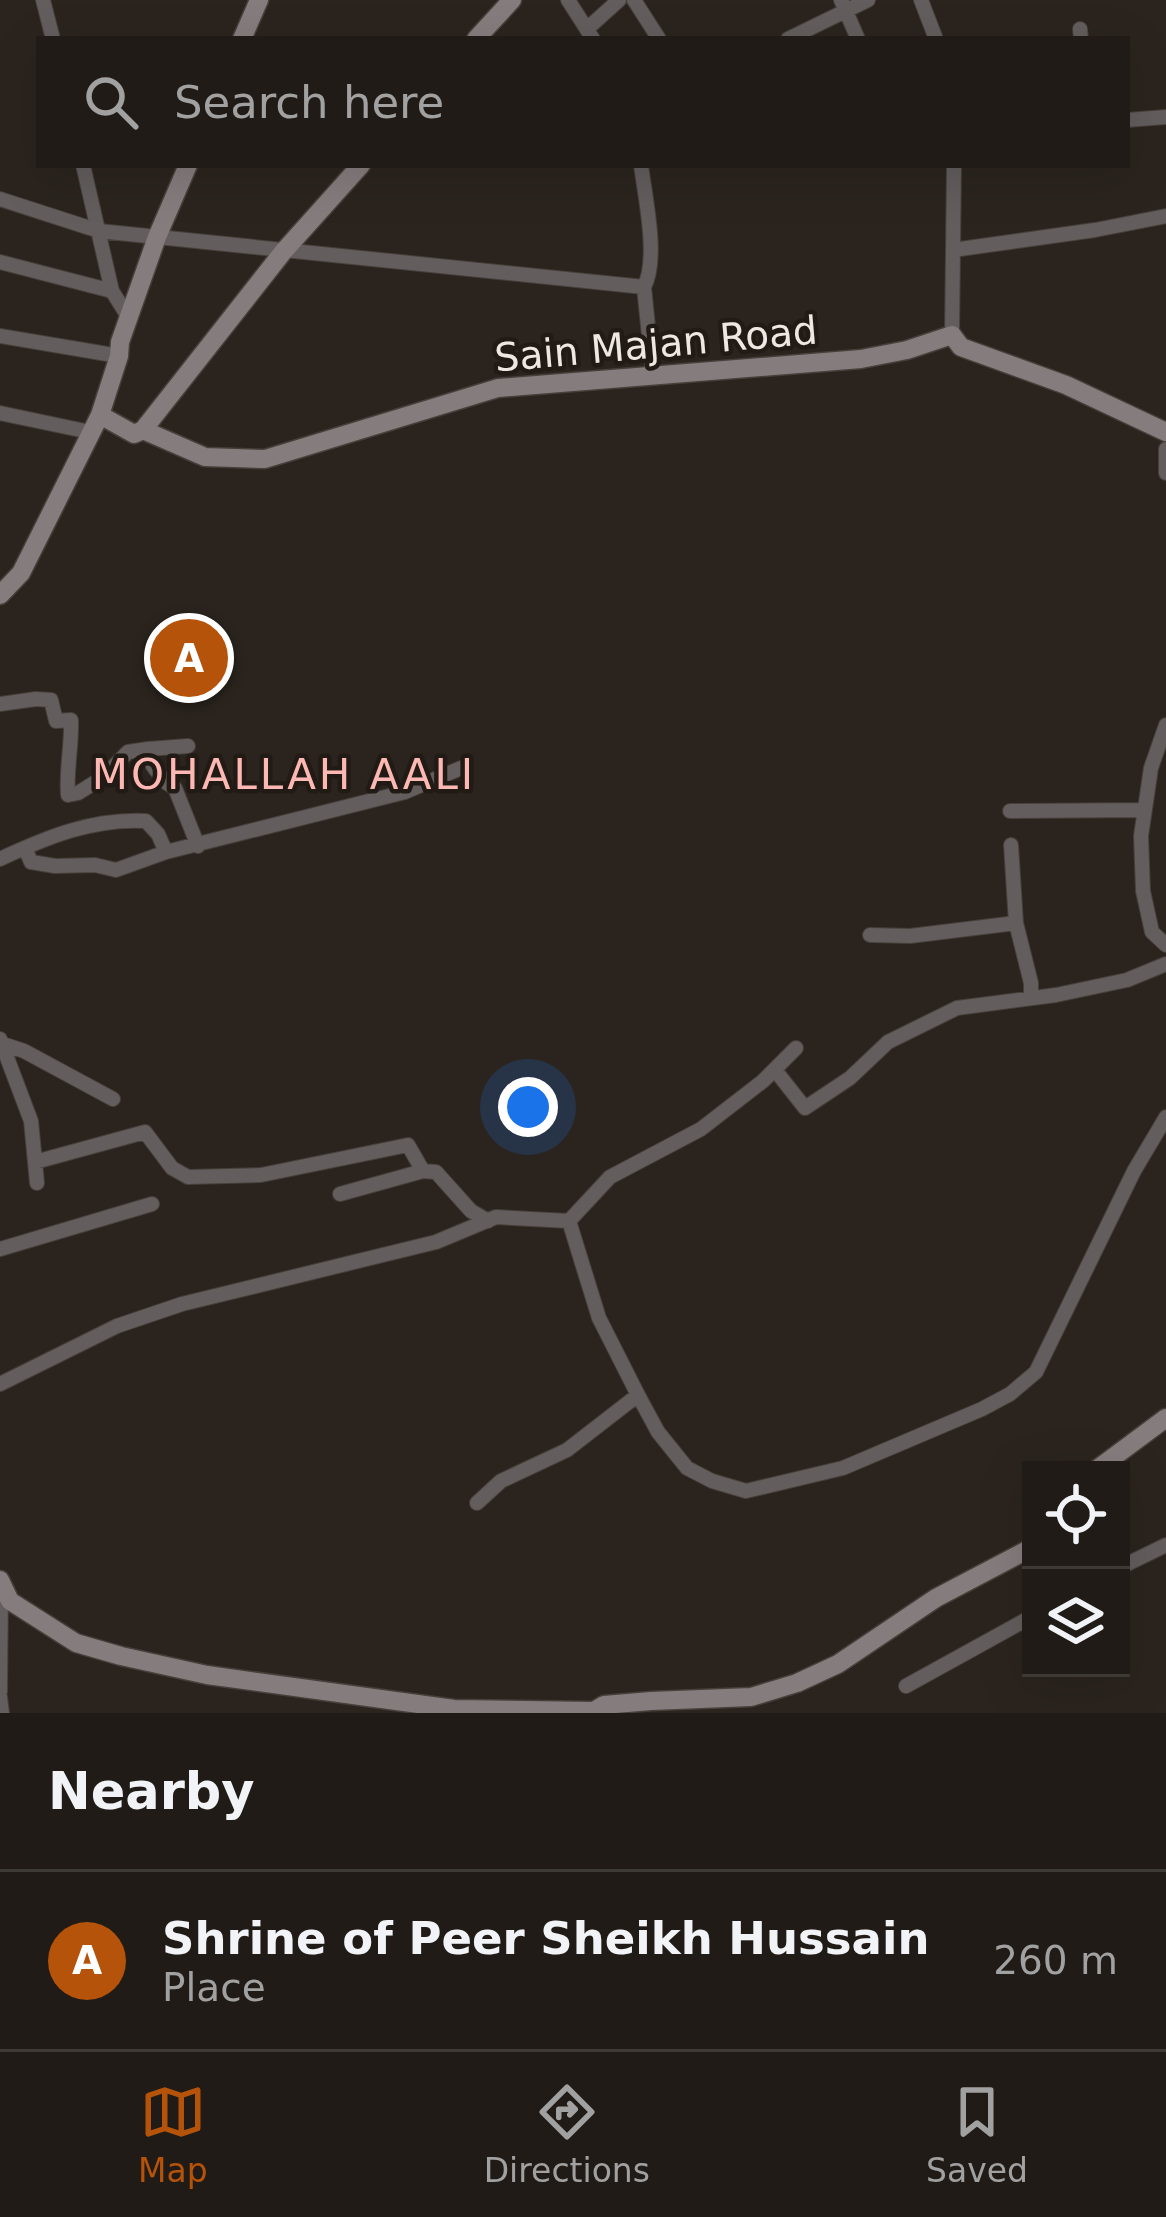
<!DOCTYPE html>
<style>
:root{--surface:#201b16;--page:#2d2823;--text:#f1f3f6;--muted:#a2a1a1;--line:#3d3935;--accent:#b45309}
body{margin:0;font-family:"DejaVu Sans",sans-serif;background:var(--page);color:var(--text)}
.controls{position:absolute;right:36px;bottom:36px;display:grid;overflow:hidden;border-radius:0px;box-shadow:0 12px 48px #0002}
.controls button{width:108px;height:108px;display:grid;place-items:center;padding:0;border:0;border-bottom:3px solid var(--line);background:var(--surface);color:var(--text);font:60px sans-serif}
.you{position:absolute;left:528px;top:1107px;width:42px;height:42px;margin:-30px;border:9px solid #fff;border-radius:50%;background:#1a73e8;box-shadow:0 0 0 18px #1a73e833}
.badge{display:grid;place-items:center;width:78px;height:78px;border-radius:50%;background:var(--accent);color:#fff;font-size:39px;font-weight:700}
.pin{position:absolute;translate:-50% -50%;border:6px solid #fff;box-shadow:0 3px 12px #0006}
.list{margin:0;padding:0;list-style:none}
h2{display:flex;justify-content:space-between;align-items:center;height:156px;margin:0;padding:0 48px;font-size:51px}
h2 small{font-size:39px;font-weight:400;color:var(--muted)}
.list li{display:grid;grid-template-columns:78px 1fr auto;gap:36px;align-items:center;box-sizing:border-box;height:180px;padding:0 48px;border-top:3px solid var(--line)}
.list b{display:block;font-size:45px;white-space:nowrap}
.list p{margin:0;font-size:39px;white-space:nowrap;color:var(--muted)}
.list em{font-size:39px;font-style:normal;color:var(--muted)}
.icon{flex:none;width:66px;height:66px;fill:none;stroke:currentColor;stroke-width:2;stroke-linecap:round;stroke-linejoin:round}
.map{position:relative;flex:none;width:1166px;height:1713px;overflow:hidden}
.search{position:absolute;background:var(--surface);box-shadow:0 12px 48px #0002;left:36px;right:36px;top:36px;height:132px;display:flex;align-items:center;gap:30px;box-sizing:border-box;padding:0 42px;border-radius:0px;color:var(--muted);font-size:45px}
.sheet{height:336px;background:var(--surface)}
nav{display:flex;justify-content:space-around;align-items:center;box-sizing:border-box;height:168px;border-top:3px solid var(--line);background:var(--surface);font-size:33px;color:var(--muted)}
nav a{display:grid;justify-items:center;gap:6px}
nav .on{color:var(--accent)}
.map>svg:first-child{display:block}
</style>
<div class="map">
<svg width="1166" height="1713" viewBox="0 0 1166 1713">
<rect width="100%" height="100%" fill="#2b241e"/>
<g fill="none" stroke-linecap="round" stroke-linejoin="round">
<!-- street casing -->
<g stroke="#463f3a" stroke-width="16">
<path id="street" d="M 43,0 L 53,39
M 568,0 L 593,39
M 634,0 L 659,39
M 841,0 L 858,39
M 921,0 L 936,39
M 588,28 L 619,0
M 1080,29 L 1081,39
M 788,39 L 868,0
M 1127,120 L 1166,117
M 83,165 L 112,291 L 129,318
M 641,165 C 645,197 659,259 644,287 L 653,375
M 0,199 L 99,231 L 644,287
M 953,250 L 1095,230 L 1166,216
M 0,262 L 112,291
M 952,335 L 954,165
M 0,336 L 119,356
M 0,413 L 90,432
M 1166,449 L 1166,473
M 0,704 L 36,699 L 51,700 L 56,721 L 71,720 C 72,746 66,769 68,795 L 78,793 L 102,778 L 128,752 L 148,749
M 1166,725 L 1151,768 L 1141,836 L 1143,891 L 1152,932 L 1166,945
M 188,746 L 148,749 L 153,766 L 165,782 L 175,788 L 198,846
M 1010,811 L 1144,810
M 1011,845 L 1016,923 L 1031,983 L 1031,997
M 25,848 L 31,862 L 55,866 L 95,865 L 116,870 L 166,852 L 405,792 L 461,768
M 0,859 C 47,837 93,818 146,821 L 158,834 L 166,852
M 870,935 L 910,936 L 1016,923
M 0,1039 L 31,1121 L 37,1183
M 3,1044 L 24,1051 L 113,1099
M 775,1070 L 805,1108 L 850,1078 L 888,1042 L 957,1008 L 1056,995 L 1127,980 L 1166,964
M 35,1162 L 145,1132 L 172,1168 L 188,1177 L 261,1175 L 408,1145 L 423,1171 L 436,1172 L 471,1211 L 488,1221
M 340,1194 L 423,1171
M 569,1221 L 599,1318 L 638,1395 L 658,1432 L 687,1468 L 712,1481 L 746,1491 L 843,1468 L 982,1409 L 1010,1394 L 1036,1372 L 1134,1171 L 1166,1117
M 0,1249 L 152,1204
M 0,1384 L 117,1326 L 182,1304 L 436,1242 L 496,1217 L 569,1221 L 610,1177 L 701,1129 L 763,1081 L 796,1048
M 477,1503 L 501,1481 L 567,1450 L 638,1395
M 1121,1567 L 1166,1545
M 906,1686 L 1031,1617
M 0,1692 L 1,1589
M 0,1697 L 2,1713"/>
</g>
<!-- secondary casing -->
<g stroke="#463f3a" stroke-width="21">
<path id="secondary" d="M 242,39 L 259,0
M 476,39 L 512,0
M 100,415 L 134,434 L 143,430 L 283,252 L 361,165
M 143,430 L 205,457 L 265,459 L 498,388 L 861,359 L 907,350 L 952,335 L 961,347 L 1066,385 L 1166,432
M 0,595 L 21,573 L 100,415 L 119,356 L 120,342 L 157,237 L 188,165
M 1096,1470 L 1166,1418
M 0,1580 L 10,1601 L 76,1643 L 121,1656 L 207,1675 L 454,1709 L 594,1711 L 604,1705 L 651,1701 L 751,1697 L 797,1683 L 838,1664 L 936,1598 L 1031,1548"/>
</g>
<!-- street -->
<use href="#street" stroke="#635d5d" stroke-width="14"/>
<!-- secondary -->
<use href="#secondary" stroke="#857c7d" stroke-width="18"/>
</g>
<g text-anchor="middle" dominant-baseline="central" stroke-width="9" stroke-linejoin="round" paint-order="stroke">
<!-- street labels -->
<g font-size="39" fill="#ede8e4" stroke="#221b15">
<text transform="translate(656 344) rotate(-5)">Sain Majan Road</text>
</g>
<!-- neighbourhood labels -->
<g font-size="42" letter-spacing="3" fill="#fdb8b3" stroke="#221b15">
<text x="284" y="774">MOHALLAH AALI</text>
</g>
</g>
</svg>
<div class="controls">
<button><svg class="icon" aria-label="locate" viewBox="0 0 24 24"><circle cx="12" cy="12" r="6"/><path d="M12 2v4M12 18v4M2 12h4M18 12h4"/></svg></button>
<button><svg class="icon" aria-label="layers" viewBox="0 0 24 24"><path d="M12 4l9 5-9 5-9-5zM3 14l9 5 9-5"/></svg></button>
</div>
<div class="you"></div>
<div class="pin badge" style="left:189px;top:658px">A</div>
<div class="search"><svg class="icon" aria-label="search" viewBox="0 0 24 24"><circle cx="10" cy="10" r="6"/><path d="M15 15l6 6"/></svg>Search here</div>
</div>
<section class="sheet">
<h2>Nearby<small></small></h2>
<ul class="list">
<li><span class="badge">A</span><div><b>Shrine of Peer Sheikh Hussain</b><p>Place</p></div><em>260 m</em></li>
</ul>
</section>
<nav>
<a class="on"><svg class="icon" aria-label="map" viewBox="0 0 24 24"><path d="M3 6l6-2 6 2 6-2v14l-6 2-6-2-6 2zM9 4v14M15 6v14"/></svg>Map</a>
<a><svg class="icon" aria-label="directions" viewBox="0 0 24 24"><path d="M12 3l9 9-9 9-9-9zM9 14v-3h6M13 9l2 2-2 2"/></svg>Directions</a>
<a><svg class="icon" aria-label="saved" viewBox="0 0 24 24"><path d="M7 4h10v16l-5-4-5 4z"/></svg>Saved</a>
</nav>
